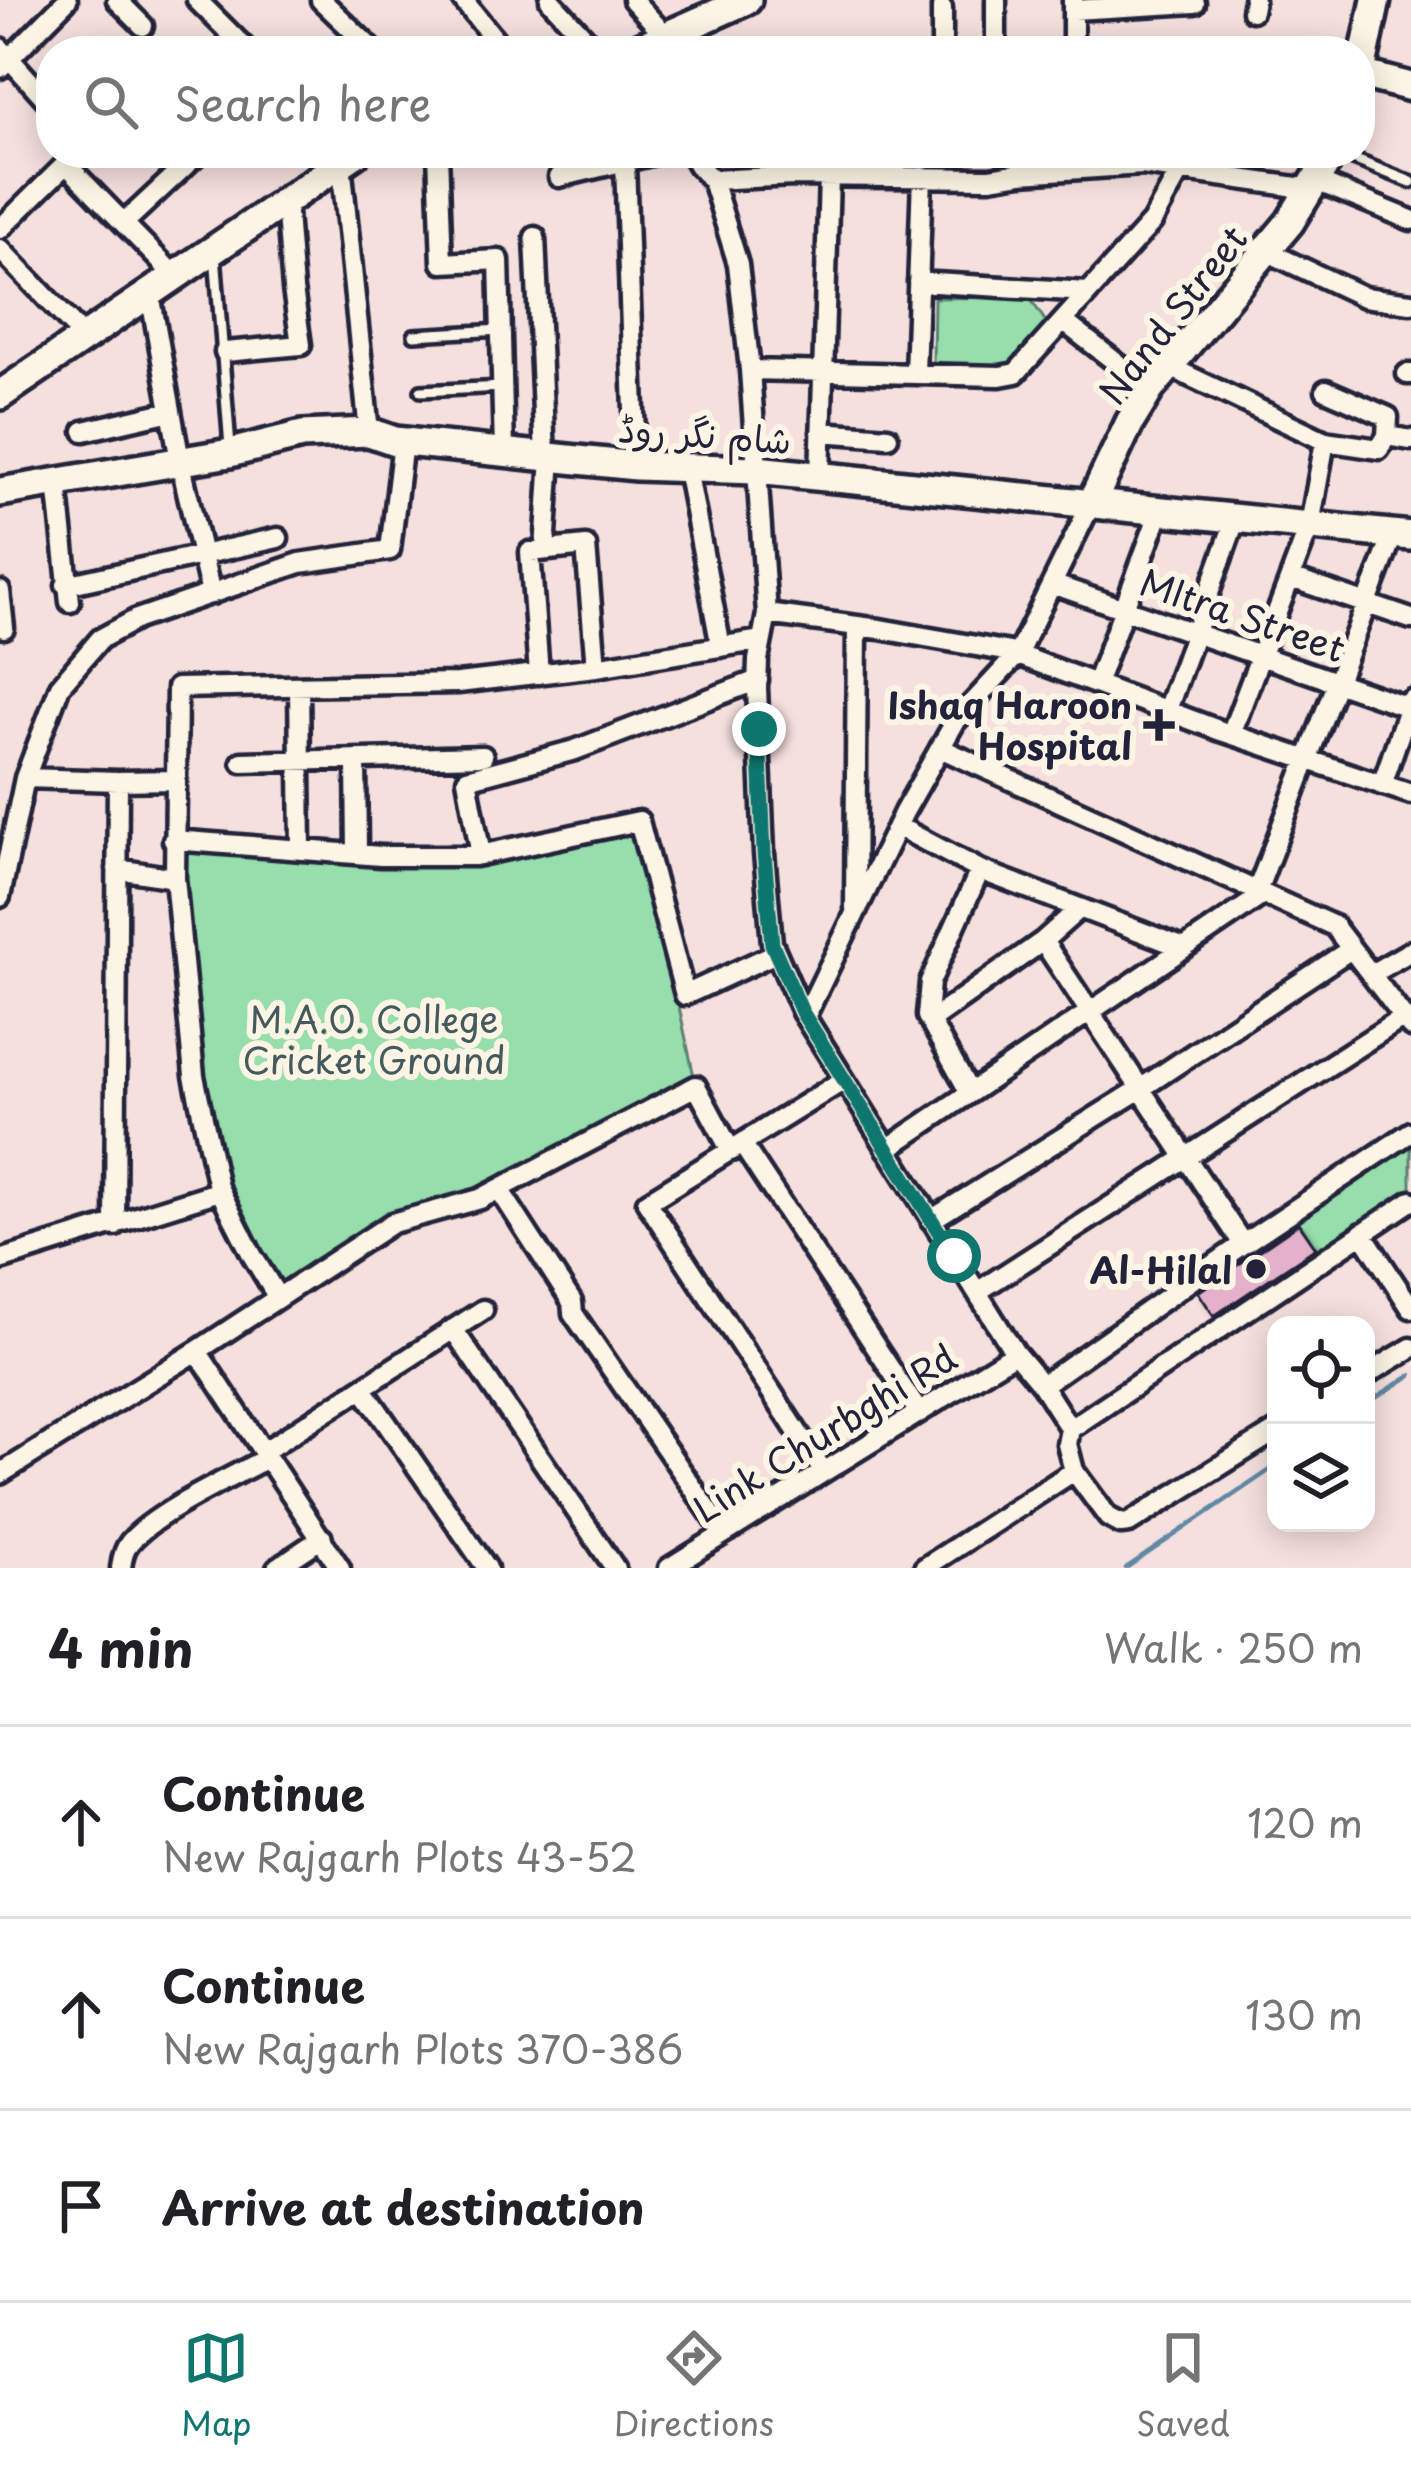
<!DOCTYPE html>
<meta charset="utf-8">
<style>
:root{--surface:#fff;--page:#f6f6f6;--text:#202124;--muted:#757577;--line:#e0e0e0;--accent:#0f766e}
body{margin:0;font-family:"Playpen Sans","Playpen Sans Arabic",sans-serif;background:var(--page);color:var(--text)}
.controls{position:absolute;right:36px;bottom:36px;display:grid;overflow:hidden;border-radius:24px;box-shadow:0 6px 30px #0003}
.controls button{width:108px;height:108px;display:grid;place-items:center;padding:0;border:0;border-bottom:3px solid var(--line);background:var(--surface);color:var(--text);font:60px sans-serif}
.stop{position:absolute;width:36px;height:36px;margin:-27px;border:9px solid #0f766e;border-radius:50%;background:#fff}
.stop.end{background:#0f766e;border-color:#fff;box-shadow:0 3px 12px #0008}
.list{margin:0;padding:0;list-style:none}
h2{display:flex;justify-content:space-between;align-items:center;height:156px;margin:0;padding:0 48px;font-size:51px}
h2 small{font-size:39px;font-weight:400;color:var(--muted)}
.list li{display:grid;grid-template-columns:78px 1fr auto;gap:36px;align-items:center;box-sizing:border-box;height:192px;padding:0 48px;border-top:3px solid var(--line)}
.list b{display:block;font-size:45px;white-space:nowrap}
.list p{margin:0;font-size:39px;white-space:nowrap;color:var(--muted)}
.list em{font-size:39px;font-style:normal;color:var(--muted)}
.icon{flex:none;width:66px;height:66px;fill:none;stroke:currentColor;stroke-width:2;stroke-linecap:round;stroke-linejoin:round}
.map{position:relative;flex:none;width:1411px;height:1568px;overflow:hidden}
.search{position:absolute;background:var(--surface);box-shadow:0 6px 30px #0003;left:36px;right:36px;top:36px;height:132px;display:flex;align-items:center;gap:30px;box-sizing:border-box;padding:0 42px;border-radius:48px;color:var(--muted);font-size:45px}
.sheet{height:732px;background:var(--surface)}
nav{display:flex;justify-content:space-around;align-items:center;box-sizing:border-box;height:168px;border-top:3px solid var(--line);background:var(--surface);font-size:33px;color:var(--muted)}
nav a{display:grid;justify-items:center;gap:6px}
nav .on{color:var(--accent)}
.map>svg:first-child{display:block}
</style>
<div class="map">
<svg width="1411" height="1568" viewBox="0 0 1411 1568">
<defs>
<filter id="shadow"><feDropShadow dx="5.5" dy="5.5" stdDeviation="3" flood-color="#0004"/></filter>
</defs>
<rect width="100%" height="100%" fill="#f5e0dd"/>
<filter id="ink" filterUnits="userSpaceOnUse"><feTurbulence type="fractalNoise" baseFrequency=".00833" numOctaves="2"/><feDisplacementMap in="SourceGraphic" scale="24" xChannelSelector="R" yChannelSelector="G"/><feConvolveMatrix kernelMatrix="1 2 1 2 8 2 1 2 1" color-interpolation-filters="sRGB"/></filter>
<g filter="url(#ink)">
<!-- green -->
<path fill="#96deac" stroke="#5c8074" stroke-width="3" d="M 1029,297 L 1046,322 L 1013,360 L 997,367 L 933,365 L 934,298 Z
M 639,821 L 696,1086 L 480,1199 L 392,1223 L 277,1296 L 220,1191 L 194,1075 L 173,840 L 481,855 Z
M 1411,1131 L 1411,1198 L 1321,1256 L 1292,1211 Z"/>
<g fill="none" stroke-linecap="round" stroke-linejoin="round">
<!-- stream -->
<path stroke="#6087a4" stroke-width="4.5" d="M 1366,1404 L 1411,1375
M 1126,1568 L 1276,1466"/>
</g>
<!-- building -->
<path fill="#e4b0ca" stroke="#22223b" stroke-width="3" filter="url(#shadow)" d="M 1299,1223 L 1316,1248 L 1214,1316 L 1198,1292 Z"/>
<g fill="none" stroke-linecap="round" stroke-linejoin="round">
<!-- lane casing -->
<g stroke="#22223b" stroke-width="18">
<path id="lane" d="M 1338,153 L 1411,182
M 215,254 L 230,447
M 414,335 L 501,330
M 421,391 L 503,387"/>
</g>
<!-- street casing -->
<g stroke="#22223b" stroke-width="27">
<path id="street" d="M 117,0 L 143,26
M 197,0 L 246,49 L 244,51
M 321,0 L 374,51
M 463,0 L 504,51
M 550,0 L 597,51
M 633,0 L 665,35
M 1073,0 L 1073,51
M 942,8 L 942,51
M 1073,10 L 1195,3
M 1252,11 L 1254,0
M 0,48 L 51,105
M 996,51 L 996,0
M 0,68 L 67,0
M 438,153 L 442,263 L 499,260 L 504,452
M 691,153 L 698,165 L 712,180 L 738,264 L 750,370 L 767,614 L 758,660 L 757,688 L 764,853 L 772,943 L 802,1012 L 1015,1353 L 1042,1385 L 1070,1429
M 341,163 L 369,432
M 625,163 L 636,466
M 66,164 L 175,276
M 559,177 L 659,153
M 712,180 L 793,176 L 990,178 L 1021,173 L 1142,165 L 1311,189
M 1316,181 L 1411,220
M 124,223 L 199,153
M 0,229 L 77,153
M 535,237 L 545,456
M 0,249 L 84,337
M 1266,251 L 1364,297 L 1411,303
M 918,282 L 1088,292
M 150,293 L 180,461 L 211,594
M 1063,321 L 1150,389
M 225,352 L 301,345 L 293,289 L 286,201
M 1168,366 L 1325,441 L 1379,449 L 1387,436
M 750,370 L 1000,376 L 1016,373 L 1152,222 L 1180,171
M 915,374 L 922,177
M 1407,374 L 1411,374
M 1326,390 L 1388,417 L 1387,436 L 1411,440
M 84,431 L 171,411
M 821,432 L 888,437
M 687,469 L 721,647
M 820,478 L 829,176
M 57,483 L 70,602
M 545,550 L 551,457
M 1291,578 L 1411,619
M 1052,584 L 1411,708
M 66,585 L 278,538
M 0,591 L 4,628
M 767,614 L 880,629 L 1010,652 L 1221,731 L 1411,794
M 539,674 L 530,552 L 586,546 L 596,667
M 1096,684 L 1160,511
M 299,686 L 301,850
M 1167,710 L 1236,518
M 1231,734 L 1310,525 L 1325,441
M 940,748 L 1334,926 L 1411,1027
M 356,760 L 357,854
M 242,762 L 483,756
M 25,778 L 118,781
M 1382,785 L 1411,700
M 897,826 L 980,870 L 1184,948
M 173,840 L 381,856 L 475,856 L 639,821 L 685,995 L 776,953
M 481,855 L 467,779 L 575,750 L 758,680
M 117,869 L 175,878
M 1257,891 L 1393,535
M 0,897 L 25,778 L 60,686 L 100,639 L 137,619 L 300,563 L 390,550 L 403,442
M 855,909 L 857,626
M 1043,941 L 1243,1244
M 1371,974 L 1411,951
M 805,1017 L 904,812 L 955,722 L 1017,655 L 1091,504
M 930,1021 L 1043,941 L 1079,909
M 970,1093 L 927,1016 L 930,982 L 980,870
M 742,1144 L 918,1411
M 887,1149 L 1264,894
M 499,1189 L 572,1302 L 573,1313 L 724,1533
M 931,1220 L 1140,1089 L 1351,949
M 115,1226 L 118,781 L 175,780
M 1362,1233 L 1411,1308
M 0,1260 L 220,1191
M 977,1292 L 1404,1017
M 277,1296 L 252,1255 L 218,1187 L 194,1076 L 175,878 L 177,688 L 458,683 L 596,667 L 762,640
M 453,1329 L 615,1568
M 197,1351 L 340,1568
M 1366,1375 L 1411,1348
M 1042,1385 L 1243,1244 L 1411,1132
M 363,1389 L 487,1568
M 1070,1429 L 1411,1201
M 1070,1429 L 1067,1444 L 1074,1471 L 1108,1517 L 1121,1524 L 1129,1523 L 1276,1431
M 263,1452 L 483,1310
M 823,1471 L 647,1202 L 844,1080
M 0,1474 L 197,1351 L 392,1223 L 480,1199 L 696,1086 L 731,1151
M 121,1568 C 122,1559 124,1549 130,1542 C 156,1512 230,1478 267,1458
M 277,1568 L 322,1538
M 669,1568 L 1015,1353
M 924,1568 L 1074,1471"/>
</g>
<!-- secondary casing -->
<g stroke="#22223b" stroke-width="36">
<path id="secondary" d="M 632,51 L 747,0
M 1361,74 L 1411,87
M 1360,76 L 1376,0
M 0,395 L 356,153
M 0,492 L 230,453 L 302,435 L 369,432 L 395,441 L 636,466 L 756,470 L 1411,536
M 1091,504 L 1130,422 L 1150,389 L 1290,222 L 1332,153"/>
</g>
<!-- lane -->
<use href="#lane" stroke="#fcf5e5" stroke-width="9"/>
<!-- street -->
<use href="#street" stroke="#fcf5e5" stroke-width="18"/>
<!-- secondary -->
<use href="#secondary" stroke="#fcf5e5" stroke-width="27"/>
</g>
</g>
<g fill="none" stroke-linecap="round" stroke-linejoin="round" filter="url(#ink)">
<!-- route -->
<path stroke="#0f766e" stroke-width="15" d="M 759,729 L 764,853 L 772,944 L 802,1012 L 954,1256"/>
</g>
<!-- markers -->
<g fill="#22223b" stroke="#fcf5e5" stroke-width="4.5">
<path d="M1153 707h12v12h12v12h-12v12h-12v-12h-12v-12h12z"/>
<circle cx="1256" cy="1269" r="12"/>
</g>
<g text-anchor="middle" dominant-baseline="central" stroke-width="12" stroke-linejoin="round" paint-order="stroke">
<!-- street labels -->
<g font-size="36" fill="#22223b" stroke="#fcf5e5">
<text transform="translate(1172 314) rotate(-52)">Nand Street</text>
<text transform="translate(705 433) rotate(4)">شام نگر روڈ</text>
<text transform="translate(1243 614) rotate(19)">MItra Street</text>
<text transform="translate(824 1432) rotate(-32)">Link Churbghi Rd</text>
</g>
<!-- poi labels -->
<g font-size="36" font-weight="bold" fill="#22223b" stroke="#fcf5e5" text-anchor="end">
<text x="1132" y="704">Ishaq Haroon<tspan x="1132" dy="41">Hospital</tspan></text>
<text x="1232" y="1269">Al-Hilal</text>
</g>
<!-- park labels -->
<g font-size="36" fill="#455a5d" stroke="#fcf5e5">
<text x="374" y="1018">M.A.O. College<tspan x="374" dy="41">Cricket Ground</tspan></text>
</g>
</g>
</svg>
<div class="controls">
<button><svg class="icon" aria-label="locate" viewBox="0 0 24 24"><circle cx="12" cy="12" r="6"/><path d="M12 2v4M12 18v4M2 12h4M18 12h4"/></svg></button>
<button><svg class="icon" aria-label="layers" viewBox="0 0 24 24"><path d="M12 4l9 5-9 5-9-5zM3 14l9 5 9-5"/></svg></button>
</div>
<div class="stop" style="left:954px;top:1256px"></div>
<div class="stop end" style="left:759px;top:729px"></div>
<div class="search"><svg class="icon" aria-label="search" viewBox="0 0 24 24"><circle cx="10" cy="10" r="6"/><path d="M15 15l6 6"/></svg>Search here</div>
</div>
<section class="sheet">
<h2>4 min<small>Walk · 250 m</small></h2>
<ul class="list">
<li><svg class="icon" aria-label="ahead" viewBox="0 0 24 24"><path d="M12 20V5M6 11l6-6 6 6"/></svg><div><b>Continue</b><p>New Rajgarh Plots 43-52</p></div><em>120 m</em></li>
<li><svg class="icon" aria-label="ahead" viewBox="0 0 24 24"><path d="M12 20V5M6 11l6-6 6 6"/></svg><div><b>Continue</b><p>New Rajgarh Plots 370-386</p></div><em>130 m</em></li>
<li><svg class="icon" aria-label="arrive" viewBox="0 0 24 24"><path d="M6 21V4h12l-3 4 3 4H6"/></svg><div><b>Arrive at destination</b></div></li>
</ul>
</section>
<nav>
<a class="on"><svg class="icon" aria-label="map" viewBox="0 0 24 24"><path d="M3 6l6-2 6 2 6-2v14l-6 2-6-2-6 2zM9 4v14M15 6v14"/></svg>Map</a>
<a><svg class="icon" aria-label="directions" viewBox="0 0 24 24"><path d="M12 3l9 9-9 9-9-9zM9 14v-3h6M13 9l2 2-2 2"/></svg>Directions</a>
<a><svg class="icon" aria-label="saved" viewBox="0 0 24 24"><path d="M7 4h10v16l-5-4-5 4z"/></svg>Saved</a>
</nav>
